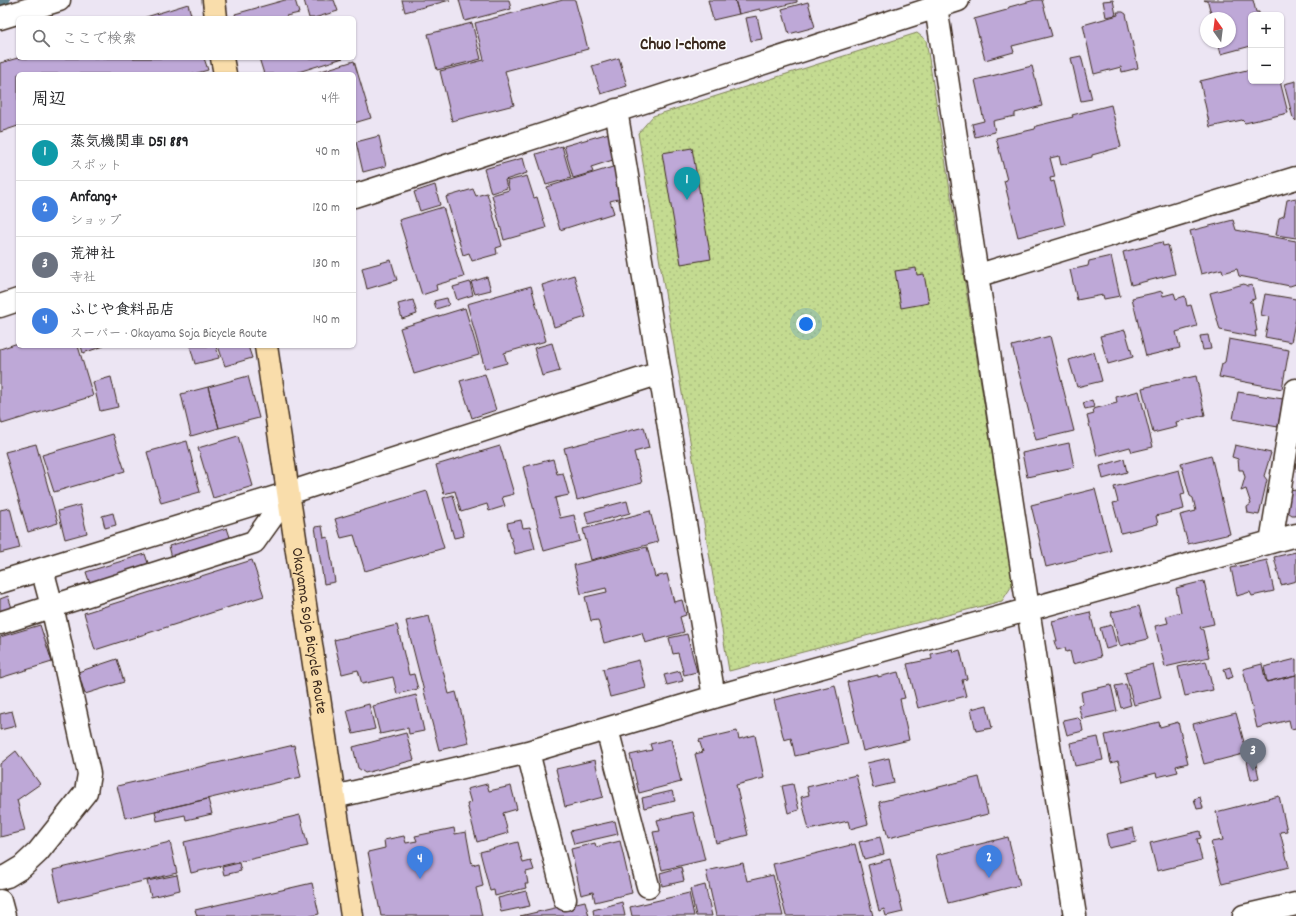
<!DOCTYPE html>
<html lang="ja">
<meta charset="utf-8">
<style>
:root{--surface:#fff;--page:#f6f6f6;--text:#202124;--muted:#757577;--line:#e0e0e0;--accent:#d93025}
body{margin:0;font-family:Dekko,"Klee One",sans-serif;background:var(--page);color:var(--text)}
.controls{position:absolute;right:12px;top:12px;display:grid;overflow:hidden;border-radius:6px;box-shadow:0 1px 3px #0004}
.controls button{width:36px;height:36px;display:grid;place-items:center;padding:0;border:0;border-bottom:1px solid var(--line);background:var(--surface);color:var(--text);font:20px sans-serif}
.compass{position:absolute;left:1200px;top:12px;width:36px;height:36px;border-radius:50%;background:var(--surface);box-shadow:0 1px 3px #0004;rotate:346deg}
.you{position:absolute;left:806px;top:324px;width:14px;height:14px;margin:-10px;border:3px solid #fff;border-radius:50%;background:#1a73e8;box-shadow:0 0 0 6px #1a73e833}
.badge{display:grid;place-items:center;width:26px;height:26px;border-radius:50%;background:var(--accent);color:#fff;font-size:13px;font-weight:700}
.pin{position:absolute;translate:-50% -33px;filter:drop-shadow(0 1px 2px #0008)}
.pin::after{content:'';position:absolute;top:21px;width:14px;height:12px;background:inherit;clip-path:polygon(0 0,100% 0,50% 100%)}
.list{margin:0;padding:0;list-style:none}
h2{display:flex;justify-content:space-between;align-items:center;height:52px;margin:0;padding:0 16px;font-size:17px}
h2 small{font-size:13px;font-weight:400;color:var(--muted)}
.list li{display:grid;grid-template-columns:26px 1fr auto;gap:12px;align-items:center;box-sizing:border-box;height:56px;padding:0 16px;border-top:1px solid var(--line)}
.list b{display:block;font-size:15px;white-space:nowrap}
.list p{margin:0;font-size:13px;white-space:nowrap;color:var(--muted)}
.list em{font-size:13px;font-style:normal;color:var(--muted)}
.icon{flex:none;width:22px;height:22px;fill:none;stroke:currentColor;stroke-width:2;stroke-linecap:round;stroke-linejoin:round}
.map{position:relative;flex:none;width:1296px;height:916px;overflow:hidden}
.search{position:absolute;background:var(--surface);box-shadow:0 1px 3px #0004;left:16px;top:16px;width:340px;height:44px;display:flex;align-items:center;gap:10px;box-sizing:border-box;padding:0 14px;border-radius:6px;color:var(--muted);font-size:15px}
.panel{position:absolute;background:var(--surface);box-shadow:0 1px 3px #0004;left:16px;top:72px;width:340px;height:276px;border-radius:6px}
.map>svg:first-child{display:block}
</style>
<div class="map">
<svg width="1296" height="916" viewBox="0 0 1296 916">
<defs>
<pattern id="green-dots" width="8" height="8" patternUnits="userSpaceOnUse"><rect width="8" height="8" fill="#c4db91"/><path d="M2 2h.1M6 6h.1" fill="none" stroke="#a9bc7d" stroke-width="1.8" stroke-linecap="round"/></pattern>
</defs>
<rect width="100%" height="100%" fill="#ece5f3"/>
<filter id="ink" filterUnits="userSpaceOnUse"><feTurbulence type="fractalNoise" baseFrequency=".025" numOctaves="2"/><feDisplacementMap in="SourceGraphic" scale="8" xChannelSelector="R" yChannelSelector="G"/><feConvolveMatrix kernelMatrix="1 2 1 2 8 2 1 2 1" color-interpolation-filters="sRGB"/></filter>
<g filter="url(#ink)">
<!-- green -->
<path fill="url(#green-dots)" stroke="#808258" d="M 917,33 L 926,40 L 1013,584 L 1002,601 L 729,671 L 638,133 L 653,116 Z"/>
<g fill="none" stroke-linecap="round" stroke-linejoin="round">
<!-- stream -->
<path stroke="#638692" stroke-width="10" d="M 0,2 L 5,0"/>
</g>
<!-- building -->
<path fill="#bea8d7" stroke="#3b2a1e" d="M 285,0 L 295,0 L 299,13 L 286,16 L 286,18 L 236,18 L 235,14 Z
M 304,0 L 334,0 L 338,11 L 314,18 L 309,18 Z
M 402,0 L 450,0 L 405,12 Z
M 459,0 L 509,0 L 511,9 L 465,21 Z
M 563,0 L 575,0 L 588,49 L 505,71 L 514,105 L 452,121 L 440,71 L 484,60 L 475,23 Z
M 708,0 L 735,0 L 739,14 L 713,20 Z
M 735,0 L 797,0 L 797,2 L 761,11 L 760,9 L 739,14 Z
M 1035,0 L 1042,0 L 1052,36 L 1012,46 L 1014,52 L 985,60 L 974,19 L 1007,10 L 1009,7 Z
M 1113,0 L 1116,15 L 1106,17 L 1103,1 Z
M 1204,0 L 1253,0 L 1256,12 L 1259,12 L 1259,15 L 1251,15 L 1251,46 L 1221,54 L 1218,42 L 1230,42 L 1230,18 L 1212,18 L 1208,2 Z
M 808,2 L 815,27 L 789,34 L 782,9 Z
M 188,4 L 192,18 L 143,18 Z
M 1117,12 L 1123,12 L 1126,14 L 1138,68 L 1122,72 L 1121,67 L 1094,74 L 1083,25 L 1118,15 Z
M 757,16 L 762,39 L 751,41 L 746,18 Z
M 472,23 L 481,59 L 437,70 L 428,34 Z
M 1081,56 L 1092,99 L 1081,101 L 1071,58 Z
M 18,58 L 204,58 L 208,70 L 194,74 L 18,74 L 18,126 L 0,132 L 0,63 Z
M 259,58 L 343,58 L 292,74 L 264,74 Z
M 619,58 L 627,86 L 601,94 L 592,66 Z
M 354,61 L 371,118 L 354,123 L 354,74 L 318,74 L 318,72 Z
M 1032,66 L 1042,106 L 1015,113 L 1015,116 L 993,121 L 995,132 L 975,137 L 972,124 L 984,121 L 975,80 Z
M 1251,69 L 1251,81 L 1280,81 L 1288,113 L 1245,123 L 1242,120 L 1210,127 L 1200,81 Z
M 1296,81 L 1296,121 L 1293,118 L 1284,84 Z
M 1111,105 L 1121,147 L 1092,155 L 1092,157 L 1061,165 L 1059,156 L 1050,158 L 1055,177 L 1050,178 L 1051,182 L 1054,181 L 1065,225 L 1018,237 L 1004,181 L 1007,180 L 996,138 L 1035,129 L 1036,126 L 1073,117 L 1072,115 Z
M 609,133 L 616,159 L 591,167 L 593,172 L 573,178 L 564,146 Z
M 379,136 L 386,166 L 363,172 L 356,142 Z
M 562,146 L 571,178 L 546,185 L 536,154 Z
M 692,148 L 711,259 L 681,264 L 662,153 Z
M 523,158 L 527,173 L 505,180 L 507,188 L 491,193 L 484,169 Z
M 616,166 L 625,197 L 610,201 L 614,213 L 560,230 L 547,187 Z
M 527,176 L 534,198 L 537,197 L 546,228 L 504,240 L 492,195 L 509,190 L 507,181 Z
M 435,185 L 440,205 L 420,211 L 414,192 Z
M 473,189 L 476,196 L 487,193 L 502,246 L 496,248 L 497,254 L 472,261 L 469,253 L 463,255 L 446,197 Z
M 1296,198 L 1296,238 L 1276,235 L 1279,218 L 1284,216 L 1287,200 Z
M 443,207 L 464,277 L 436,285 L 437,290 L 422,295 L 399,220 Z
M 1233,220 L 1236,230 L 1296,241 L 1296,284 L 1290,286 L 1239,276 L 1237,269 L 1223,273 L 1222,269 L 1201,274 L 1190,231 Z
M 1162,242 L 1163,246 L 1168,245 L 1175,274 L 1131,285 L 1123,252 Z
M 1111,256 L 1120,296 L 1104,299 L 1103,295 L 1077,300 L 1070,270 L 1088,266 L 1089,261 Z
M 391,260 L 397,280 L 367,289 L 362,268 Z
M 916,268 L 917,275 L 924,274 L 929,303 L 901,308 L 895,271 Z
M 574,275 L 586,317 L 554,327 L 542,285 Z
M 487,277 L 491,290 L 475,294 L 471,282 Z
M 470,282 L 473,295 L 457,300 L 453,287 Z
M 1244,284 L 1247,286 L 1252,285 L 1255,299 L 1251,300 L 1249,302 L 1252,302 L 1257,331 L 1255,331 L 1256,337 L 1220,330 L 1210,293 Z
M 531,286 L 546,341 L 504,353 L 507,363 L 485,369 L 467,304 Z
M 1162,291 L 1163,296 L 1174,293 L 1176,299 L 1185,296 L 1187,306 L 1191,305 L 1197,326 L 1176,332 L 1180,348 L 1146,356 L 1132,298 Z
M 1265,294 L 1296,299 L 1296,318 L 1291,342 L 1265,337 L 1269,317 L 1261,315 Z
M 447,298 L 449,305 L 436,309 L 434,301 Z
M 413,300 L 417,314 L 402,319 L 398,304 Z
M 465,308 L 479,355 L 414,374 L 400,328 Z
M 1125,330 L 1133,357 L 1108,364 L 1100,336 Z
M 1208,335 L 1211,349 L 1203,350 L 1200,336 Z
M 1050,336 L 1074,431 L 1036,440 L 1012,346 Z
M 1229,339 L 1289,350 L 1282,389 L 1219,377 L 1222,364 L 1225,362 Z
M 18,343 L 18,346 L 78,346 L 93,396 L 2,424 L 0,417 L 0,349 Z
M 552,343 L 560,371 L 542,376 L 534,348 Z
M 81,346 L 104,346 L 83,353 Z
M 190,346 L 216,346 L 219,358 L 195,364 Z
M 218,346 L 248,346 L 252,358 L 225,366 Z
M 1094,352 L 1102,381 L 1077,387 L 1069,360 Z
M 485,374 L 496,410 L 472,418 L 460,381 Z
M 248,376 L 259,418 L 219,428 L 208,387 Z
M 1196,376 L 1205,415 L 1176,422 L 1177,427 L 1153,433 L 1142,388 Z
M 111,377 L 118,407 L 100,411 L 93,382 Z
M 208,387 L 219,428 L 191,436 L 181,394 Z
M 1139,391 L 1153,447 L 1132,452 L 1130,447 L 1097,456 L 1087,416 L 1094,414 L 1093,409 L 1117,403 L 1116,397 Z
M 1238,392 L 1283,399 L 1278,427 L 1233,419 Z
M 1092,400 L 1094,407 L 1085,409 L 1083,403 Z
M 644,427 L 649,448 L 634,452 L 642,483 L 577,500 L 564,448 Z
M 113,434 L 125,471 L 54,492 L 42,455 Z
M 238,436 L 253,486 L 213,498 L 198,448 Z
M 187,441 L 200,492 L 161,503 L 147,452 Z
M 1069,443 L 1074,467 L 1027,477 L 1022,453 Z
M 36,444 L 58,523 L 28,532 L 5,452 Z
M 1235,445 L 1271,453 L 1264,476 L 1267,480 L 1259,515 L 1248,513 L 1247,507 L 1251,504 L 1246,489 L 1241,491 L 1245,477 L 1243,470 L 1239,470 L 1238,459 L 1232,457 Z
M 500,446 L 514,494 L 502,497 L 505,506 L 489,511 L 487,504 L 461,512 L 455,491 L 444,494 L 436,465 Z
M 1211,455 L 1230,534 L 1188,544 L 1180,515 L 1196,511 L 1193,498 L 1190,496 L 1181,463 Z
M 553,459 L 557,474 L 563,473 L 569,495 L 555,498 L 560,518 L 574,515 L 580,541 L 544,551 L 523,467 Z
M 1124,459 L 1127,472 L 1103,479 L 1100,466 Z
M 1179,470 L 1185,494 L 1181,495 L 1184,509 L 1156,516 L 1158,524 L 1121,533 L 1113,503 L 1118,502 L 1114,487 Z
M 1095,489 L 1111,551 L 1046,567 L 1031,505 Z
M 1296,490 L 1296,515 L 1292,515 L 1285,510 L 1289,491 Z
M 427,491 L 444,548 L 365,571 L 354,535 L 341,538 L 335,519 Z
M 453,495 L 464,536 L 454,538 L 443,498 Z
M 627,501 L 630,513 L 588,524 L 585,512 Z
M 80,505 L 87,533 L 65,539 L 58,511 Z
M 10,508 L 20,548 L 0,553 L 0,510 Z
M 650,511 L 658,542 L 591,560 L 583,529 Z
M 113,513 L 116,525 L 105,528 L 102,516 Z
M 521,520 L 523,528 L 530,527 L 535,549 L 515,554 L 507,523 Z
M 322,526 L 324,538 L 328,537 L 335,582 L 324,584 L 315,527 Z
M 227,528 L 231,540 L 172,558 L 169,546 Z
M 647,547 L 655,577 L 667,574 L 674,602 L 682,600 L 686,615 L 680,617 L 684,632 L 645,643 L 642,633 L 604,643 L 598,620 L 591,621 L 585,597 L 607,592 L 606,588 L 581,594 L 574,565 Z
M 1296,552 L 1296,581 L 1281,585 L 1274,557 Z
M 145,554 L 149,566 L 90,584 L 86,572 Z
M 252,560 L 264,596 L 95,650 L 84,613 Z
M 1267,560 L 1274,591 L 1252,596 L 1250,592 L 1237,596 L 1231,568 Z
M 1204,581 L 1214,624 L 1200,627 L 1201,629 L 1203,630 L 1209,657 L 1165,667 L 1155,626 L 1168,623 L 1166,616 L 1181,612 L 1176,588 Z
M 8,596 L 12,608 L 0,612 L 0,599 Z
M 1139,606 L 1148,639 L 1120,646 L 1111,612 Z
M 1090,612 L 1101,657 L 1073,664 L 1070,651 L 1066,652 L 1065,648 L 1057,650 L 1054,641 L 1057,641 L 1052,621 Z
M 429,616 L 449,694 L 456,692 L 469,743 L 439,750 L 406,621 Z
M 40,625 L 52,662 L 0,678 L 0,637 Z
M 397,625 L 409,675 L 414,674 L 418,689 L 397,694 L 393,677 L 362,684 L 358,670 L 342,674 L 334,640 Z
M 1111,625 L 1117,646 L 1106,649 L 1100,628 Z
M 687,634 L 697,672 L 684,675 L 678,653 L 673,654 L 669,638 Z
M 953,649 L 954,652 L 960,650 L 967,679 L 962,680 L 966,696 L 918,708 L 907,664 L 932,659 L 931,654 Z
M 117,659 L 124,682 L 85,694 L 78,672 Z
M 1296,659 L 1296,675 L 1267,682 L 1264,667 Z
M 639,660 L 646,688 L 610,697 L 603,669 Z
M 1206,661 L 1213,690 L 1185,696 L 1178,667 Z
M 1153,664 L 1161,698 L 1134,705 L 1125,672 Z
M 1262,664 L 1266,682 L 1296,675 L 1296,728 L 1291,729 L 1289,720 L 1257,728 L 1243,669 Z
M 1230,667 L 1233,677 L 1227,679 L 1224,669 Z
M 680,671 L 683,681 L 667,685 L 664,675 Z
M 898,672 L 905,698 L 900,699 L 909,740 L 863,751 L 847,682 L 878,675 L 878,677 Z
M 1126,684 L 1131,705 L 1121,708 L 1115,686 Z
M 835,685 L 848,744 L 795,756 L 791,738 L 784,740 L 774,700 Z
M 1111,685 L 1117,711 L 1082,719 L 1078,705 L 1083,704 L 1081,692 Z
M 416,695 L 424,731 L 409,734 L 408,728 L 380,734 L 373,706 Z
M 369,704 L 375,729 L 353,734 L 347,710 Z
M 987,705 L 992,728 L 976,731 L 971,709 Z
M 12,711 L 16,726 L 0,730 L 0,714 Z
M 1236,713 L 1247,753 L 1204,764 L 1193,724 Z
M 1077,717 L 1081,721 L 1083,731 L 1067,735 L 1063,720 Z
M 1159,722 L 1160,727 L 1178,722 L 1188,763 L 1176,766 L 1178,772 L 1157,777 L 1156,773 L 1123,782 L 1118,761 L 1111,763 L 1105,735 Z
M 737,731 L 739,739 L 755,735 L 764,778 L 736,785 L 748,835 L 716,843 L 695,754 L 703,752 L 699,740 Z
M 406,733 L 414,760 L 365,773 L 358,768 L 353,747 Z
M 1098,737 L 1103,760 L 1075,766 L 1070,743 Z
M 671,739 L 681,782 L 639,793 L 630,755 L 652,750 L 650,744 Z
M 294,745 L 301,777 L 125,818 L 117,786 Z
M 16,751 L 40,784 L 17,800 L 25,831 L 0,837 L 0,764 Z
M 889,758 L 894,783 L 873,788 L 867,763 Z
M 595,760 L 603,797 L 565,807 L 556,769 Z
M 1255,760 L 1259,778 L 1251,780 L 1247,761 Z
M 856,775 L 868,824 L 850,829 L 848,821 L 809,830 L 801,797 L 809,795 L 807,787 Z
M 979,777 L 988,814 L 888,838 L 879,802 Z
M 487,784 L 489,791 L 511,786 L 517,809 L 503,813 L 508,833 L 477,842 L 467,804 L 471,803 L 467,789 Z
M 793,784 L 799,810 L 788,813 L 782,786 Z
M 672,791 L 675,801 L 644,808 L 642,798 Z
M 1279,796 L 1287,831 L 1280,832 L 1289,867 L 1222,884 L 1211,842 L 1223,840 L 1216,812 Z
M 1200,797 L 1203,808 L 1197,809 L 1194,799 Z
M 208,799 L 212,814 L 186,820 L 185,815 L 157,821 L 155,811 Z
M 693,812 L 705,860 L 662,870 L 653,832 L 660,831 L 657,820 Z
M 300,815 L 308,846 L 191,873 L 184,842 Z
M 615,821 L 618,834 L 574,844 L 570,831 Z
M 454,828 L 455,834 L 466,832 L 472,865 L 479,863 L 483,886 L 476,888 L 482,916 L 381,916 L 368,852 L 385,848 L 384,840 L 404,836 L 406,843 L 417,841 L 415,836 Z
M 1133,828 L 1136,842 L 1109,848 L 1106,834 Z
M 1200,831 L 1201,838 L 1197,839 L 1202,860 L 1157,871 L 1150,843 Z
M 880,837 L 884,854 L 864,859 L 859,842 Z
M 1008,837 L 1020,885 L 948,903 L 936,855 Z
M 620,841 L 632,893 L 595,902 L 593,892 L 581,895 L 571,849 L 595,843 L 596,847 Z
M 170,842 L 177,873 L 60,901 L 53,870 Z
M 518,842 L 523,863 L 531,861 L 534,870 L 526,872 L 528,884 L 525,884 L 526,888 L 495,896 L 494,890 L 490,891 L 480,852 Z
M 855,844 L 873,916 L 786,916 L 773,864 Z
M 890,859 L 903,912 L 886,916 L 884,909 L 879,911 L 868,865 Z
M 239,863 L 241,871 L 224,875 L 222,867 Z
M 743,863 L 747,881 L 773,875 L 783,916 L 716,916 L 706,871 Z
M 681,867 L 684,881 L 662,886 L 660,873 Z
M 177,875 L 180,890 L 151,897 L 147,881 Z
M 312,883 L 319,914 L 311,916 L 197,916 L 195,910 Z
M 705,885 L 712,916 L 696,916 L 690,889 Z
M 526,891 L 530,906 L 501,912 L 498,898 Z
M 689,893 L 694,916 L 632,916 L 630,907 Z
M 585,901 L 589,916 L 520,916 Z
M 622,902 L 625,916 L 594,916 L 593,910 Z"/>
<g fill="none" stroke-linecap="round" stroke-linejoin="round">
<!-- minor casing -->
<g stroke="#3b2a1e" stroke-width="25">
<path id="minor" d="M 935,0 L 1075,916
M 0,18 L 59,0
M 616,110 L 714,697
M 354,196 L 958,0
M 976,276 L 1296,178
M 0,306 L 18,300
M 1271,542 L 1296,390
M 0,582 L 289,493 L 660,373
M 0,623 L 254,542 L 289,493
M 607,729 L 648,886
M 528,752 L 565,899
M 334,797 L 528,752 L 714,697 L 1296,535
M 0,878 L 7,876 L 22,867 L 38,852 L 86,792 L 89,774 L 52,606 L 42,569
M 0,901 L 4,916
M 1244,916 L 1296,904"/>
</g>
<!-- major casing -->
<g stroke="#3b2a1e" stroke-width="25">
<g id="major">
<path d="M 214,0 L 216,18"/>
<path d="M 222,58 L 225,74"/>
<path id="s1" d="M 266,346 L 352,916"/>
</g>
</g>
<!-- minor -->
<use href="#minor" stroke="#fff" stroke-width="22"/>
<!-- major -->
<use href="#major" stroke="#f9ddab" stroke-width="22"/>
</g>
</g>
<g text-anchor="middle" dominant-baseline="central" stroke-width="3" stroke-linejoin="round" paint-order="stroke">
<!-- street labels -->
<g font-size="16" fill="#3b2a1e" stroke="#fff">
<text stroke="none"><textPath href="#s1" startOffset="288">Okayama Soja Bicycle Route</textPath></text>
</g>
<!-- neighbourhood labels -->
<g font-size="17" font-weight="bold" fill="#3b2a1e" stroke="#fff">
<text x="683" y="46">Chuo 1-chome</text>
</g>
</g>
</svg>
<div class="controls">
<button>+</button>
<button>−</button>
</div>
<svg class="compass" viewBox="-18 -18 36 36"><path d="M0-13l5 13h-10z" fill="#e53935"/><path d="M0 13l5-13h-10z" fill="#757577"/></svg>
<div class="you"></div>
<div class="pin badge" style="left:687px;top:200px;background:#0f9aa8">1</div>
<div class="pin badge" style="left:989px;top:878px;background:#3f7fe0">2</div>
<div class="pin badge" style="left:1253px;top:771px;background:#6b7280">3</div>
<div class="pin badge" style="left:420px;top:879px;background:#3f7fe0">4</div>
<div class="search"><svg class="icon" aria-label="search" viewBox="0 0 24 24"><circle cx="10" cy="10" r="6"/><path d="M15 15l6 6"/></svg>ここで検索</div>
<section class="panel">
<h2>周辺<small>4件</small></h2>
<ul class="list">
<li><span class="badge" style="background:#0f9aa8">1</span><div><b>蒸気機関車 D51 889</b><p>スポット</p></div><em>40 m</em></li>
<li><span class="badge" style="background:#3f7fe0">2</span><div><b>Anfang+</b><p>ショップ</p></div><em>120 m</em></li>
<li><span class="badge" style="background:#6b7280">3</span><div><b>荒神社</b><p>寺社</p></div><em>130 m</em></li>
<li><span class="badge" style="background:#3f7fe0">4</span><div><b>ふじや食料品店</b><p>スーパー · Okayama Soja Bicycle Route</p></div><em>140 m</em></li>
</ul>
</section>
</div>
